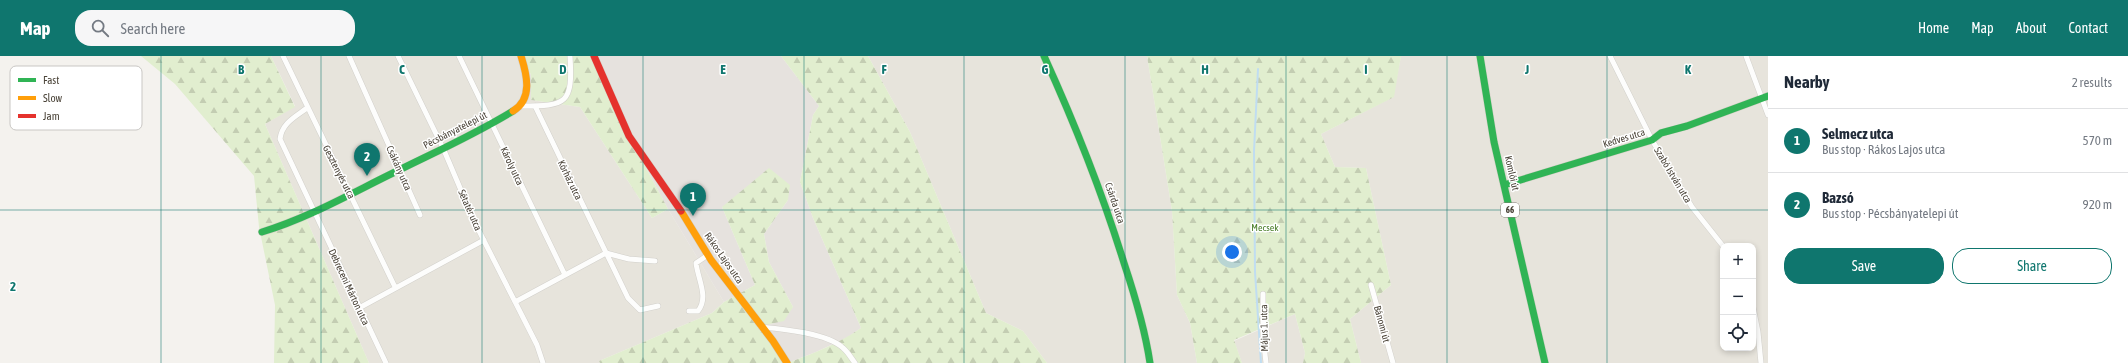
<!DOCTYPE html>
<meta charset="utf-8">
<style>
:root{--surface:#fff;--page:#f6f6f7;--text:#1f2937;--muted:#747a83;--line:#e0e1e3;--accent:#0f766e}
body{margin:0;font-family:"Asap Condensed",sans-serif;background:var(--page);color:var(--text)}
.controls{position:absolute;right:12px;bottom:12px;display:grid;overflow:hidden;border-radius:8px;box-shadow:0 2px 6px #0003}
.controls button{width:36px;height:36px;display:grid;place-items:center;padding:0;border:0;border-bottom:1px solid var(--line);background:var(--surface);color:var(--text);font:20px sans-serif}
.you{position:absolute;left:1232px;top:196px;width:14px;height:14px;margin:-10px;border:3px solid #fff;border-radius:50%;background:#1a73e8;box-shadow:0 0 0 6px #1a73e833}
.badge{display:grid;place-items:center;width:26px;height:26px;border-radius:50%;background:var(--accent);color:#fff;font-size:13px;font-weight:700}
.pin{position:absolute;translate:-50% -33px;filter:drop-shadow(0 1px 2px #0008)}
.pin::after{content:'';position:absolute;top:21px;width:14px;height:12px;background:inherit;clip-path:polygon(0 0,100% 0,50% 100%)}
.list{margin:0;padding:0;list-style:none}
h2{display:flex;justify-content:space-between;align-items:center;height:52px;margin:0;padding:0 16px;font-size:17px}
h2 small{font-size:13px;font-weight:400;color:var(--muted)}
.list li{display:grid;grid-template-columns:26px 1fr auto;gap:12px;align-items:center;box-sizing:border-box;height:64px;padding:0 16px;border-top:1px solid var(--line)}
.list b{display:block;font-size:15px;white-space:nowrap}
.list p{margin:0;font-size:13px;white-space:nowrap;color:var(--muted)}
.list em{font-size:13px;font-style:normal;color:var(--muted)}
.actions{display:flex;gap:8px;padding:12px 16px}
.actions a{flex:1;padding:9px 0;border:1px solid var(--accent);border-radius:16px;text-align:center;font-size:14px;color:var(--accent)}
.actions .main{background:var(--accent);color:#fff}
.icon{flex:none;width:22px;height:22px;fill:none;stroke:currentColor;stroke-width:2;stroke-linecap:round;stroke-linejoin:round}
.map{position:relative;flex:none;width:1768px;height:307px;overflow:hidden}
header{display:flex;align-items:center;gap:24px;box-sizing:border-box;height:56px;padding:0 20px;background:var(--accent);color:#fff}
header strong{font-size:19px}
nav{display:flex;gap:22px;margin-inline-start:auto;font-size:14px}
.search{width:280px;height:36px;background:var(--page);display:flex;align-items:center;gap:10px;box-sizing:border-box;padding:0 14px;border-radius:16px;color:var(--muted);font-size:15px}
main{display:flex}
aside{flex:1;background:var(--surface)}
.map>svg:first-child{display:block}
</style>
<header>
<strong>Map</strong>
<div class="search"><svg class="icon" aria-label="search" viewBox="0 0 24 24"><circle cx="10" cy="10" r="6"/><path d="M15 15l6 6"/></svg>Search here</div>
<nav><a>Home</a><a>Map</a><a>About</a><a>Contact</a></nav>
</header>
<main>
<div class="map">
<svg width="1768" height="307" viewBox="0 0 1768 307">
<defs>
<pattern id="forest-firs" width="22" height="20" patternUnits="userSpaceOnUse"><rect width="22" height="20" fill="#e1eecf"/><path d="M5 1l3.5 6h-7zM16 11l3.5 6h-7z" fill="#c3cdb2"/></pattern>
</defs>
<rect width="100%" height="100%" fill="#f4f2ee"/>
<!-- residential -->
<path fill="#e7e4dc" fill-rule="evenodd" d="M 271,0 L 523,0 L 531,19 L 531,44 L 580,51 L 652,162 L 668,153 L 724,246 L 712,257 L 599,305 L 600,307 L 369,307 L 265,68 L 295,50 Z
M 868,0 L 1147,0 L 1172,155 L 1177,239 L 1190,267 L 1197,307 L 1047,307 L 1023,275 L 986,257 L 910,76 Z
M 1401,0 L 1768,0 L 1768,307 L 1361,307 L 1350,263 L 1391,229 L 1366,112 L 1335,111 L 1321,78 L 1393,41 ZM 1723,190 L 1753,190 L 1753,292 L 1723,292 Z
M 1295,258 L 1305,297 L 1303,307 L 1242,307 L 1234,285 Z"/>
<!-- industrial -->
<path fill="#e6e2de" d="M 591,0 L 781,0 L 819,50 L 813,59 L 800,126 L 813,162 L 861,272 L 848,281 L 816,296 L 790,306 L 765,269 L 793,251 L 769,206 L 764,178 L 788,144 L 722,151 L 755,229 L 724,246 L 668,153 L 609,43 Z"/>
<!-- forest -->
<path fill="url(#forest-firs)" d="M 141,0 L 271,0 L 295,51 L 265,68 L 369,307 L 274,307 L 275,249 L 259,171 L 254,120 L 175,28 Z
M 523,0 L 591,0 L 609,43 L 668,153 L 652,162 L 580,51 L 531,44 L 531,19 Z
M 781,0 L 868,0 L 910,76 L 986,257 L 1023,275 L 1047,307 L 600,307 L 599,305 L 712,257 L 724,246 L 755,229 L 722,151 L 769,112 L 790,129 L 788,144 L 764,178 L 769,206 L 793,251 L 784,265 L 765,269 L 790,306 C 815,297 839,287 861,272 L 813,162 L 800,126 L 813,59 L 819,50 Z
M 1147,0 L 1401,0 L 1394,41 L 1321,78 L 1335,111 L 1366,112 L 1391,229 L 1350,263 L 1361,307 L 1303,307 L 1305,297 L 1295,258 L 1234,284 L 1242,307 L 1197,307 L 1190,267 L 1177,239 L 1172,155 Z"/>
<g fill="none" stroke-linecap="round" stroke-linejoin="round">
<!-- stream -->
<path stroke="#c0ddf1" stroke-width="2" d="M 1258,13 L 1254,95 L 1255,216 L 1261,307"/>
<!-- street casing -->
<g stroke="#d2d0cb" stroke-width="6">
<path id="street" d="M 283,0 L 395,231
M 349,0 L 420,159
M 398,0 L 443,92 L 475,167 L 537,289 L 543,307
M 459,0 L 565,219
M 1610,0 L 1652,84 L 1692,151 L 1723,190
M 1746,0 L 1768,59
M 521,50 C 567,50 573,48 570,0
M 535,50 L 628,242 L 640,254 L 658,250
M 307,52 C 295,61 282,67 280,83 L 386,307
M 1371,229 L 1393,307
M 1263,238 L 1263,280 L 1266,307
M 515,246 L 606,197 L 629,203 L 655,205
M 1753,251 L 1758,276 L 1761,307
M 359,252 L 484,184
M 689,255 L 698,255 C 709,241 698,224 696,207 L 708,199
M 761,271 C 782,273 827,277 843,292 C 848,296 851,302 855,307"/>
</g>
<!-- fast casing -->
<g stroke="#d3cfc5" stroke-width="8">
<path id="fast" d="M 1044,0 C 1075,68 1102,136 1124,207 C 1135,240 1145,273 1150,307
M 1480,0 L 1494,86 L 1545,307
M 1504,129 L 1652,84 L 1661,77 L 1687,70 L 1768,40
M 262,176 C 308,162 350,138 393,117 C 433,97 474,79 513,55"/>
</g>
<!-- slow casing -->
<g stroke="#d3cfc5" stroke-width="8">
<path id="slow" d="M 513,55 C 533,43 527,19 521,0
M 681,155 L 711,204 L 773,285 L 787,307"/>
</g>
<!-- jam casing -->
<g stroke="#d3cfc5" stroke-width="8">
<path id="jam" d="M 594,0 L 629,80 L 681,155"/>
</g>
<!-- street -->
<use href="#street" stroke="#fdfdfc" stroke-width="5"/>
<!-- fast -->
<use href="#fast" stroke="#30b455" stroke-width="7"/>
<!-- slow -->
<use href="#slow" stroke="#ff9f0a" stroke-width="7"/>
<!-- jam -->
<use href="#jam" stroke="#e5322d" stroke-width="7"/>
</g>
<!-- grid -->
<path fill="none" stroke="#0f766e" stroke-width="1" stroke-opacity="0.55" d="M 161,0 L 161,307M 321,0 L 321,307M 482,0 L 482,307M 643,0 L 643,307M 804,0 L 804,307M 964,0 L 964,307M 1125,0 L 1125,307M 1286,0 L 1286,307M 1447,0 L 1447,307M 1607,0 L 1607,307M 0,154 L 1768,154"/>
<g text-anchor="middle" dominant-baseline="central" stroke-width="3" stroke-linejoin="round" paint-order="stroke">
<!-- shield labels -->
<rect fill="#fff" stroke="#817c74" stroke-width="1" x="1501" y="147" width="18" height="14" rx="3"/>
<g font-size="9" font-weight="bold" fill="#4b4439">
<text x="1510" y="154">66</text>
</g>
<!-- street labels -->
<g font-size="10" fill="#4b4439" stroke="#fff">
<text transform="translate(455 74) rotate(-27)">Pécsbányatelepi út</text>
<text transform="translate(1624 82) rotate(-17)">Kedves utca</text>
<text transform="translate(512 110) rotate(65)">Károly utca</text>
<text transform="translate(399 112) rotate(66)">Csákány utca</text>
<text transform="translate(339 116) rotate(63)">Gesztenyés utca</text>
<text transform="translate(1512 117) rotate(77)">Komlói út</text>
<text transform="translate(1673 119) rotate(59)">Szabó István utca</text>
<text transform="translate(570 124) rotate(64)">Kórház utca</text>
<text transform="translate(1115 147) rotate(71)">Csárda utca</text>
<text transform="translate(470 154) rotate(66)">Sétatér utca</text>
<text transform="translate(724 202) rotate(55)">Rákos Lajos utca</text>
<text transform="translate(349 231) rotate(65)">Debreceni Márton utca</text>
<text transform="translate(1382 268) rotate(75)">Bánomi út</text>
<text transform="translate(1264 272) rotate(-91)">Május 1. utca</text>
</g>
<!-- park labels -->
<g font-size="10" fill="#4a7f2a" stroke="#fff">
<text x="1265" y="171">Mecsek</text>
</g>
</g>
<!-- legend -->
<rect x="10" y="10" width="132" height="64" rx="6" fill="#fff" stroke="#c9c7c4" stroke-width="1"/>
<rect x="18" y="22" width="18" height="4" fill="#30b455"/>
<rect x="18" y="40" width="18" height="4" fill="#ff9f0a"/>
<rect x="18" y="58" width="18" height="4" fill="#e5322d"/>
<g font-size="11" fill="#4b4439">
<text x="43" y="28">Fast</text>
<text x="43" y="46">Slow</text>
<text x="43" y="64">Jam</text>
</g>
<g font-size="13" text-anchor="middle" font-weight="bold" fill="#0f766e" stroke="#fff" stroke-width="3" stroke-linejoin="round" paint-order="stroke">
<text x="241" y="18">B</text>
<text x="402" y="18">C</text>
<text x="563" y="18">D</text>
<text x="723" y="18">E</text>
<text x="884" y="18">F</text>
<text x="1045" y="18">G</text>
<text x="1205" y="18">H</text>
<text x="1366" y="18">I</text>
<text x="1527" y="18">J</text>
<text x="1688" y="18">K</text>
<text x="13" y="235">2</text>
</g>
</svg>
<div class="controls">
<button>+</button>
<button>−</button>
<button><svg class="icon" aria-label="locate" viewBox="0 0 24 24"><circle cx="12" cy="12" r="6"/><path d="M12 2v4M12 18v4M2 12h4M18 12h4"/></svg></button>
</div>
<div class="you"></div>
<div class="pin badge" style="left:693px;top:160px">1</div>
<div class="pin badge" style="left:367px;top:120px">2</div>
</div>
<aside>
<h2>Nearby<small>2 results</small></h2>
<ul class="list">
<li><span class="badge">1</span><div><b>Selmecz utca</b><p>Bus stop · Rákos Lajos utca</p></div><em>570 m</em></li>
<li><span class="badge">2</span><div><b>Bazsó</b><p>Bus stop · Pécsbányatelepi út</p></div><em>920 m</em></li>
</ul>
<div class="actions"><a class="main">Save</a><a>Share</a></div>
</aside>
</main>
